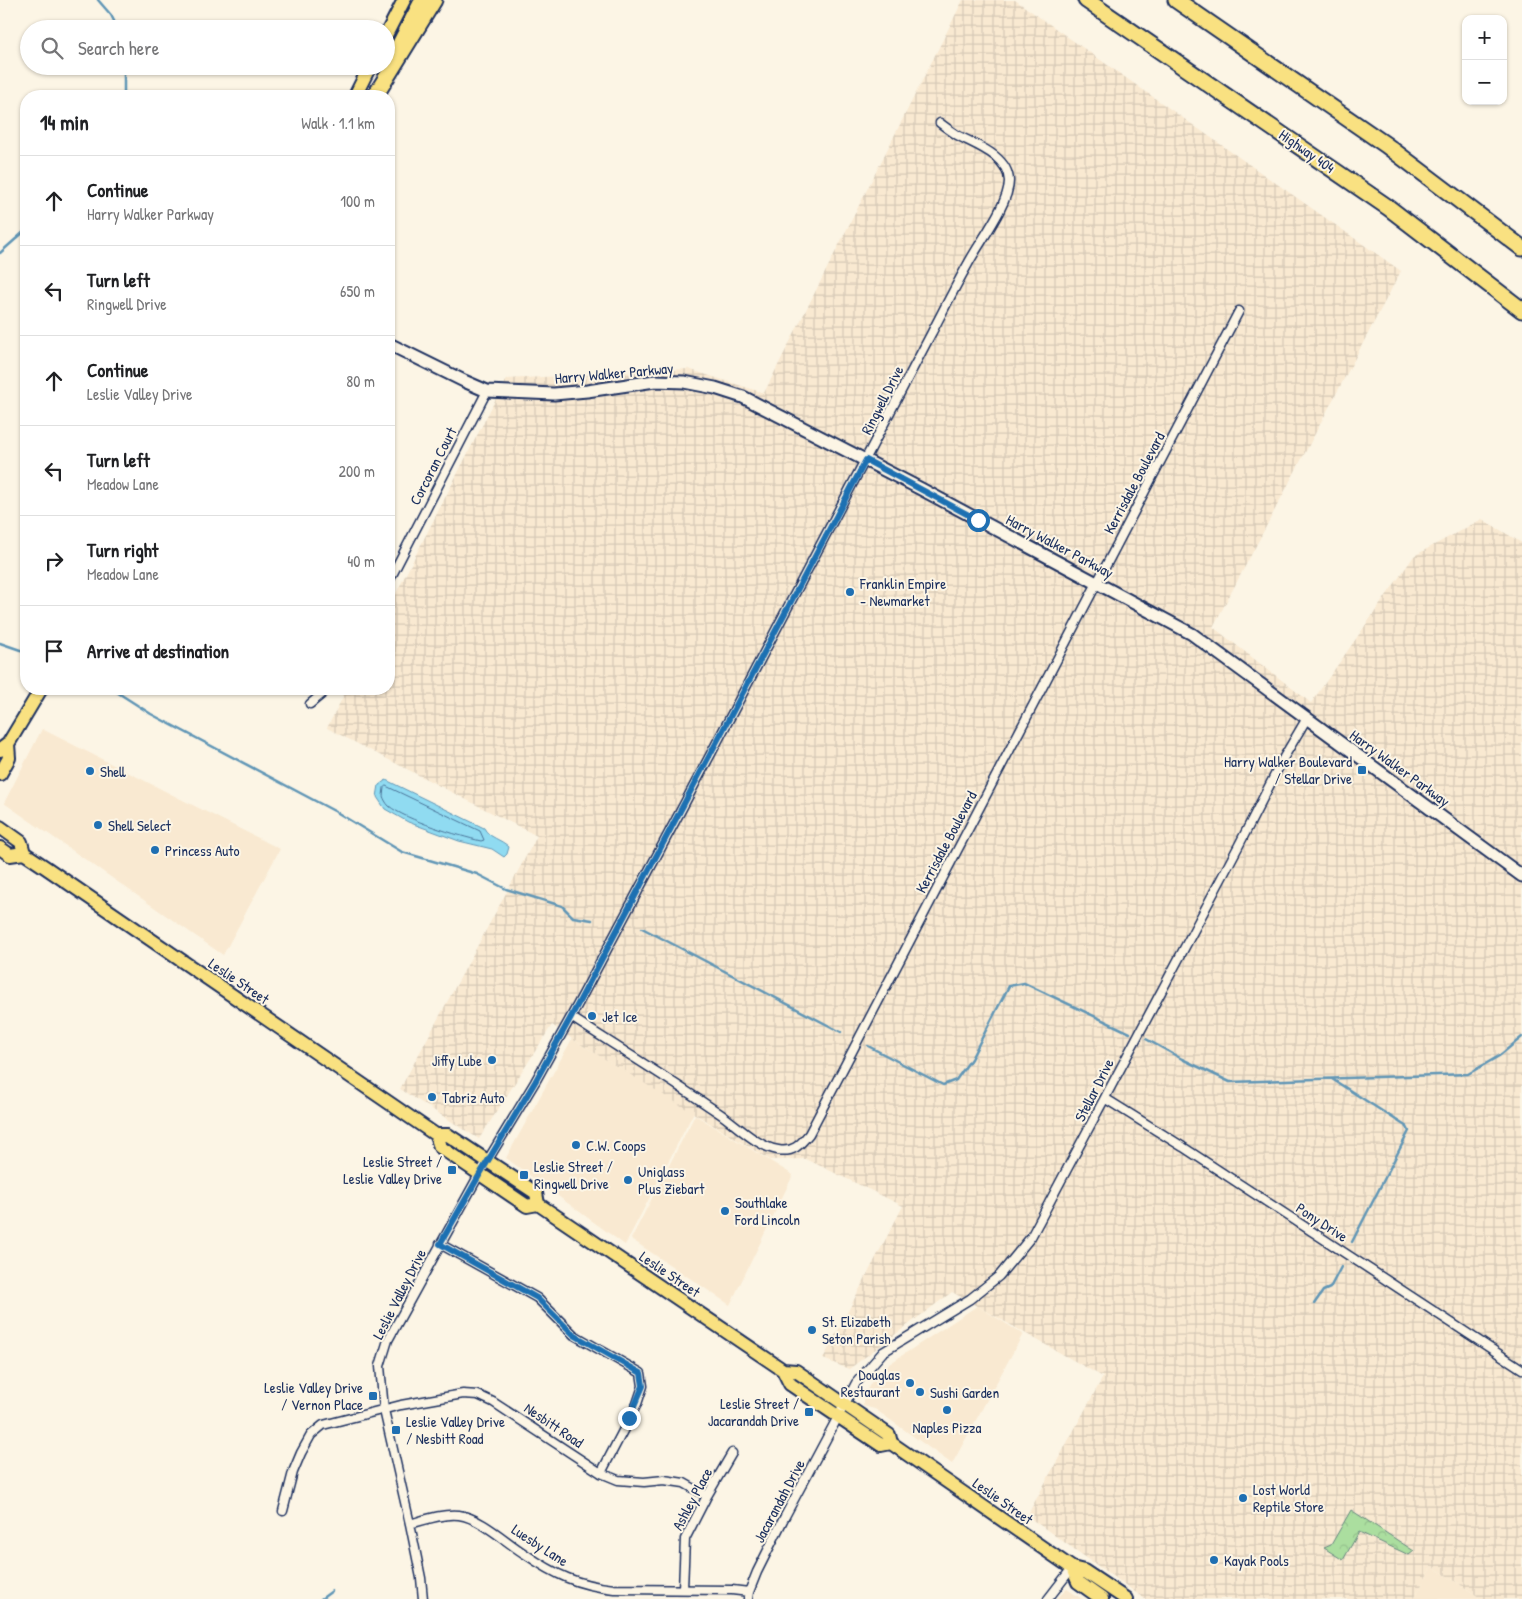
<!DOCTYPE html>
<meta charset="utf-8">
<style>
:root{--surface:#fff;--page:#f6f6f6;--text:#202124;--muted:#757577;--line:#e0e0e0}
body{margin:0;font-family:"Patrick Hand",sans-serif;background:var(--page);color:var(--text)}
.controls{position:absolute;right:15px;top:15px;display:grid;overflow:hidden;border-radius:10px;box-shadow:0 1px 4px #0004}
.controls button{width:45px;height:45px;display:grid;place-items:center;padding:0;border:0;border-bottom:1px solid var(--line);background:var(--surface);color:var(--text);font:25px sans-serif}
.stop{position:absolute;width:15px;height:15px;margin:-11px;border:4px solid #1f6fb2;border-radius:50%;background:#fff}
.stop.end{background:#1f6fb2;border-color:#fff;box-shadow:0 1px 5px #0008}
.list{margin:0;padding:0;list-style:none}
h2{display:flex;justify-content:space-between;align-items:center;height:65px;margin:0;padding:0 20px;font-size:21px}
h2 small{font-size:16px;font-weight:400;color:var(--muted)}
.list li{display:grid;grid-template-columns:32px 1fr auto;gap:15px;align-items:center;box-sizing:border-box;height:90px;padding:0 20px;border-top:1px solid var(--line)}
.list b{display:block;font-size:19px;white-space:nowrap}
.list p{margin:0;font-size:16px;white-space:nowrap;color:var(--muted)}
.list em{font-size:16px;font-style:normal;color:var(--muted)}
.icon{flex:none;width:28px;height:28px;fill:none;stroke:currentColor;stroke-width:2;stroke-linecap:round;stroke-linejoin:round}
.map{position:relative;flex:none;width:1522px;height:1599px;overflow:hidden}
.search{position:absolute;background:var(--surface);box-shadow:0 1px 4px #0004;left:20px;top:20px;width:375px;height:55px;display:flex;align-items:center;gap:12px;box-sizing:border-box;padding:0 18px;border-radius:28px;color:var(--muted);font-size:19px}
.panel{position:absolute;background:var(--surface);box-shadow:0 1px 4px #0004;left:20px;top:90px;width:375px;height:605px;border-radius:20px}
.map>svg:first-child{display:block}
</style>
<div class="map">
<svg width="1522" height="1599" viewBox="0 0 1522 1599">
<defs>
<pattern id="industrial-grid" width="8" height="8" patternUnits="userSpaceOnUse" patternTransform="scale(1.25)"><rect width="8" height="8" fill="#f9e9d1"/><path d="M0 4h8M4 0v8" fill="none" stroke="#d5c8b6"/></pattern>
<pattern id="forest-crowns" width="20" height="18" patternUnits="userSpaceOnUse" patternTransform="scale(1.25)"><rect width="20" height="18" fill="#abde9f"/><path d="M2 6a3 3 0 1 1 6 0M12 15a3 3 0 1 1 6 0" fill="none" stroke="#93bf8b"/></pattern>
</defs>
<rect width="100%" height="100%" fill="#fcf5e5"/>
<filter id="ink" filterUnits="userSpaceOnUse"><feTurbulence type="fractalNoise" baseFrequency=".02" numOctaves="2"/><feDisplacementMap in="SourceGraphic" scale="10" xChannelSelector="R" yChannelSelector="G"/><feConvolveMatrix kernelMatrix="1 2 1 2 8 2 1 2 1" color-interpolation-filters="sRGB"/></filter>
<g filter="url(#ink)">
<!-- built -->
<path fill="#f9e9d1" d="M 42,729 L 280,849 L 223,955 L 4,803 Z
M 572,1039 L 694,1112 L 625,1245 L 506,1158 Z
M 695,1115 L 793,1175 L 730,1305 L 631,1239 Z
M 977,1306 L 1023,1334 L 952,1464 L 875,1409 L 863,1406 L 863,1398 L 870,1384 L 886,1366 Z
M 1432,1566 L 1482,1599 L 1414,1599 Z
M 1067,1589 L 1082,1599 L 1056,1599 Z"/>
<!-- industrial -->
<path fill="url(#industrial-grid)" d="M 963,0 L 1015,0 L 1401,271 L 1213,627 L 1311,703 L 1414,556 L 1482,519 L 1522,543 L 1522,1599 L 1482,1599 L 1432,1566 L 1414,1599 L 1145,1599 L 1027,1516 L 1103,1377 L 952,1292 L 849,1369 L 823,1359 L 903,1206 L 806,1159 L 770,1160 L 572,1039 L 552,1025 L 479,1139 L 400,1089 L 537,836 L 327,728 L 347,689 L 389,689 L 389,607 L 506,379 L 688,369 L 764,393 Z"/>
<!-- forest -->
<path fill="url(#forest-crowns)" stroke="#63867e" d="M 1351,1510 L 1414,1551 L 1409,1555 L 1359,1532 L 1343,1560 L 1324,1548 L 1331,1545 Z"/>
<!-- water -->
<path fill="#90dbf1" stroke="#6196b6" d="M 386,780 L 484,828 C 489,838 501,839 509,847 L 507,854 L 504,857 L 492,849 L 459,841 L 408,822 L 385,809 L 377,797 L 379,785 Z"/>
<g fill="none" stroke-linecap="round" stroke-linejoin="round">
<!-- shore -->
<path stroke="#4a7499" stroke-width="1" d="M 386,786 L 480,831 L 484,840 L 481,841 C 459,836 406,820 389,806 C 386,803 384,799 383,796 L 384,788 Z"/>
<!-- stream -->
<path stroke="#6196b6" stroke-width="2.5" d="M 98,0 L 111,15 L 118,29
M 124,66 L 124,96
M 0,253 L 26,230
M 0,643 L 26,652
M 112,689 L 151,714 L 338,813 L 402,852 L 477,874 L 506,889 L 562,906 L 573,917 L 592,920
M 642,928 L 841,1032
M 1146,1039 L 1182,1059 L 1230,1082 L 1468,1074 L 1499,1056 L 1522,1037
M 868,1046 L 943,1085 L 956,1080 L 971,1059 L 1009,986 L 1024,983 L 1130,1033
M 1332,1079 L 1407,1127 L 1409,1131 L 1352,1242
M 1314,1304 L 1323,1291 L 1330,1288 L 1341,1267
M 321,1599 L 332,1591"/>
<!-- street casing -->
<g stroke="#1b2f5e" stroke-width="11">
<path id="street" d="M 389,581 L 487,391
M 310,704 L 328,689
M 571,1017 C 620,1049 671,1080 719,1113 C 737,1125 756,1146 778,1150 C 793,1153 800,1145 809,1134 L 1239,311
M 1106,1099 L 1183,1147 L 1522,1369
M 440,1244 L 537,1298 L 574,1335 L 641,1373 L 643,1386 L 637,1404 L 601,1473
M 283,1511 L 293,1472 L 301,1453 L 311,1435 L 323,1425 L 401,1405 L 463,1394 L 478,1395 L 493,1402 L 601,1473 L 618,1480 L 644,1482 L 664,1480 L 684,1483 L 707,1496
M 410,1524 C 424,1520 444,1513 459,1515 C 481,1518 507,1543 525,1554 C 556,1575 577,1585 614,1589 L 732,1590 L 749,1592
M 683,1589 L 685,1539 L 707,1496 L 732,1453
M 423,1599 L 421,1578 L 410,1524 L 384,1410 L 380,1366 L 388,1340 L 480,1173 L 535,1082 L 571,1017 C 692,790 813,562 931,334 C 943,311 955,287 968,264 C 979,243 1009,204 1009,181 C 1008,155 975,145 957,135 C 951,131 945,127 940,123
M 748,1599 L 749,1592 L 757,1572 L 783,1520 L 856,1383 L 883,1352 L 970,1299 L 999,1276 L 1031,1237 L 1238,847 L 1284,757 L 1307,718
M 1048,1599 L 1072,1568"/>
</g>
<!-- secondary casing -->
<g stroke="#1b2f5e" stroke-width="15">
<path id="secondary" d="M 389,344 L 464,381 L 487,391 L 554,394 L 587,391 L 655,381 L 684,382 L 715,388 L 743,397 L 921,489 L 1192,634 L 1522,876"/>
</g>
<!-- primary casing -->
<g stroke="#1b2f5e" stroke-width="16">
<path id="primary" d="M 386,35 L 404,0
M 392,56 L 421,0
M 355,96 L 370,66
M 0,750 L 8,744 L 41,689
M 0,774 L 9,758 L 8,744
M 0,827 L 21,842 L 24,853
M 0,848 L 10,855 L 24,853 L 45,867 L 436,1135 L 448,1135 L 536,1193 L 538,1204
M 436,1135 L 440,1147 L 527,1206 L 538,1204 L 783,1370 L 796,1371 L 889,1435 L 891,1443
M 783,1370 L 790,1384 L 881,1445 L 891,1443 L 1072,1568 L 1084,1571 L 1126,1599
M 1072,1568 L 1078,1582 L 1102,1599"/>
</g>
<!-- highway casing -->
<g stroke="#1b2f5e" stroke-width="19">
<path id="highway" d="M 1086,0 L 1389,208 L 1522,310
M 1176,0 L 1386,145 L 1522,248
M 375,96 L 434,0"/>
</g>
<!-- street -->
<use href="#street" stroke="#fcf5e5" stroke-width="8"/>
<!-- secondary -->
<use href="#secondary" stroke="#fcf5e5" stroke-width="11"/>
<!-- primary -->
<use href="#primary" stroke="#f9e181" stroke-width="12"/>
<!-- highway -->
<use href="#highway" stroke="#f9e181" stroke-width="15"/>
</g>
</g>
<g fill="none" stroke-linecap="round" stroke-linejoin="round" filter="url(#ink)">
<!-- route -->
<path stroke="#1f6fb2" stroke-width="6" d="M 629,1418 L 643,1386 L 641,1373 L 574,1335 L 537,1298 L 440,1244 L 480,1174 L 535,1082 L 571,1017 L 866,460 L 978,520"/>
</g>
<!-- markers -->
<g fill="#1f6fb2" stroke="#fcf5e5" stroke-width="2">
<circle cx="850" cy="592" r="5"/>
<rect x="1357" y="765" width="10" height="10" rx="2.5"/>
<circle cx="90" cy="771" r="5"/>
<circle cx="98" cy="825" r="5"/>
<circle cx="155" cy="850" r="5"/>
<circle cx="592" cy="1016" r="5"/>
<circle cx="492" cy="1060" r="5"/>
<circle cx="432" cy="1097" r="5"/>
<circle cx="576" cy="1145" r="5"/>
<rect x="447" y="1165" width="10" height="10" rx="2.5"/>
<rect x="519" y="1170" width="10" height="10" rx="2.5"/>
<circle cx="628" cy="1180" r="5"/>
<circle cx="725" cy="1211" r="5"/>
<circle cx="812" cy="1330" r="5"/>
<circle cx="910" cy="1383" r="5"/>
<circle cx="920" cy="1392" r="5"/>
<rect x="368" y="1391" width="10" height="10" rx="2.5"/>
<circle cx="947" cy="1410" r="5"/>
<rect x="804" y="1407" width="10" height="10" rx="2.5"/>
<rect x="391" y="1425" width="10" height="10" rx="2.5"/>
<circle cx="1243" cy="1498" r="5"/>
<circle cx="1214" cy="1560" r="5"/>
</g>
<g text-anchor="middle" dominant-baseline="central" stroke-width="4" stroke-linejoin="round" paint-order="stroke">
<!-- street labels -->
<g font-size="15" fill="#1b2f5e" stroke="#fcf5e5">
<text transform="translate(1307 151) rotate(35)">Highway 404</text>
<text transform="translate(614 373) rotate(-5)">Harry Walker Parkway</text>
<text transform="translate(882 400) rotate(-63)">Ringwell Drive</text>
<text transform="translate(433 466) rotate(-63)">Corcoran Court</text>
<text transform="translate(1134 483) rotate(-62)">Kerrisdale Boulevard</text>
<text transform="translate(1060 546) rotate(28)">Harry Walker Parkway</text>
<text transform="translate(1400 768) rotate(36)">Harry Walker Parkway</text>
<text transform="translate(946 842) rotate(-62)">Kerrisdale Boulevard</text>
<text transform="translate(239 981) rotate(34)">Leslie Street</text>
<text transform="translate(1094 1090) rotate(-63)">Stellar Drive</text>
<text transform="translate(1322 1222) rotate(33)">Pony Drive</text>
<text transform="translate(670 1274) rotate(34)">Leslie Street</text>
<text transform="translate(399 1294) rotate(-63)">Leslie Valley Drive</text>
<text transform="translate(554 1425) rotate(34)">Nesbitt Road</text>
<text transform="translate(692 1499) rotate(-62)">Ashley Place</text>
<text transform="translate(779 1501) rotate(-62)">Jacarandah Drive</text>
<text transform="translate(1003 1501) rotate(35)">Leslie Street</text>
<text transform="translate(540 1545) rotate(33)">Luesby Lane</text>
</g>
<!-- poi labels -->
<g font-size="15" fill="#1b2f5e" stroke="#fcf5e5" text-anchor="start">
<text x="860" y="583">Franklin Empire<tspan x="860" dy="17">- Newmarket</tspan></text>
<text x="1352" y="761" text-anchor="end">Harry Walker Boulevard<tspan x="1352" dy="17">/ Stellar Drive</tspan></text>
<text x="100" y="771">Shell</text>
<text x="108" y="825">Shell Select</text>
<text x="165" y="850">Princess Auto</text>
<text x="602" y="1016">Jet Ice</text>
<text x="482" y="1060" text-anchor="end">Jiffy Lube</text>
<text x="442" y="1097">Tabriz Auto</text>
<text x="586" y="1145">C.W. Coops</text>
<text x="442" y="1161" text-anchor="end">Leslie Street /<tspan x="442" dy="17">Leslie Valley Drive</tspan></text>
<text x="534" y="1166">Leslie Street /<tspan x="534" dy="17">Ringwell Drive</tspan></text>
<text x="638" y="1171">Uniglass<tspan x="638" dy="17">Plus Ziebart</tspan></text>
<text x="735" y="1202">Southlake<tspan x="735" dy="17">Ford Lincoln</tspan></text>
<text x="822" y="1321">St. Elizabeth<tspan x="822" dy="17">Seton Parish</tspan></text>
<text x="900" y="1374" text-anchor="end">Douglas<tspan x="900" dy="17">Restaurant</tspan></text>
<text x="363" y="1387" text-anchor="end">Leslie Valley Drive<tspan x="363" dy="17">/ Vernon Place</tspan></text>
<text x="930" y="1392">Sushi Garden</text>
<text x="799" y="1403" text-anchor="end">Leslie Street /<tspan x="799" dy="17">Jacarandah Drive</tspan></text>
<text x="406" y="1421">Leslie Valley Drive<tspan x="406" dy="17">/ Nesbitt Road</tspan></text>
<text x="947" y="1427" text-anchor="middle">Naples Pizza</text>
<text x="1253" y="1489">Lost World<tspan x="1253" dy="17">Reptile Store</tspan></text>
<text x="1224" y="1560">Kayak Pools</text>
</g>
</g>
</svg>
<div class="controls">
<button>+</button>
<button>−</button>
</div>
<div class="stop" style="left:978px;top:520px"></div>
<div class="stop end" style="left:629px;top:1418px"></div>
<div class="search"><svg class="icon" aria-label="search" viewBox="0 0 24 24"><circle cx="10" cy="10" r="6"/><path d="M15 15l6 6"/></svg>Search here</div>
<section class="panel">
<h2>14 min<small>Walk · 1.1 km</small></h2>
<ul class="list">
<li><svg class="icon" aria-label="ahead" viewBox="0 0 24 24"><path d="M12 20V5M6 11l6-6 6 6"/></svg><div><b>Continue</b><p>Harry Walker Parkway</p></div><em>100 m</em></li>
<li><svg class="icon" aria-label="left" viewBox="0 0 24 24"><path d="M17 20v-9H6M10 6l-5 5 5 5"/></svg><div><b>Turn left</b><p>Ringwell Drive</p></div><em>650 m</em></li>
<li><svg class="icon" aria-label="ahead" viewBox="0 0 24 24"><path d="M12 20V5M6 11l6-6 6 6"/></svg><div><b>Continue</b><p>Leslie Valley Drive</p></div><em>80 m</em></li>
<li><svg class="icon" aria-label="left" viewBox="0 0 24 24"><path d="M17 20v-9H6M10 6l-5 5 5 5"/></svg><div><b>Turn left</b><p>Meadow Lane</p></div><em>200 m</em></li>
<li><svg class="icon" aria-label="right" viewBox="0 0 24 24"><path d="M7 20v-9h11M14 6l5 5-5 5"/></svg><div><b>Turn right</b><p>Meadow Lane</p></div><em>40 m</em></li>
<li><svg class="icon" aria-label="arrive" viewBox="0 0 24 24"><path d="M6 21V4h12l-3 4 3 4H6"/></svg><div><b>Arrive at destination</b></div></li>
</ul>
</section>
</div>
